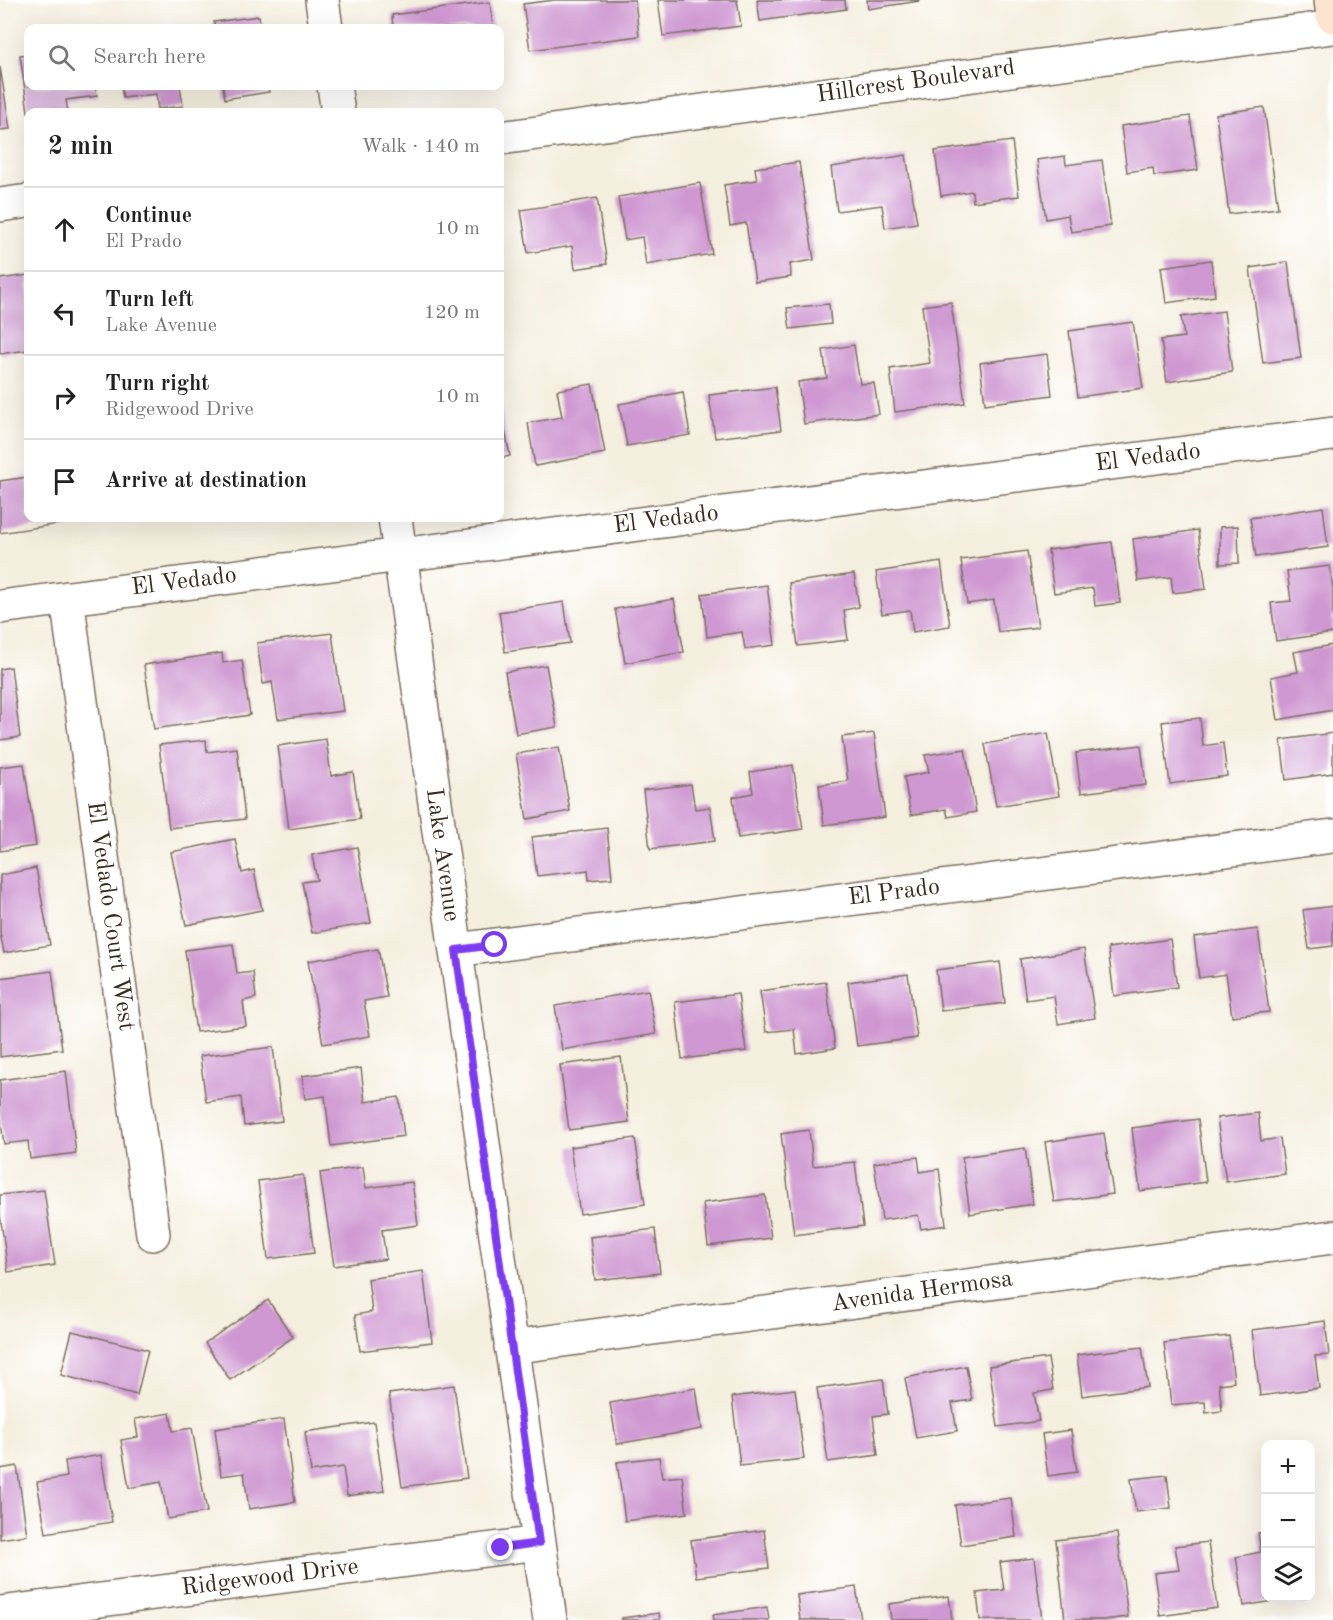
<!DOCTYPE html>
<meta charset="utf-8">
<style>
:root{--surface:#fff;--page:#f6f6f6;--text:#222;--muted:#767676;--line:#e0e0e0}
body{margin:0;font-family:"Old Standard TT",serif;background:var(--page);color:var(--text)}
.controls{position:absolute;right:18px;bottom:18px;display:grid;overflow:hidden;border-radius:12px;box-shadow:0 6px 24px #0002}
.controls button{width:54px;height:54px;display:grid;place-items:center;padding:0;border:0;border-bottom:2px solid var(--line);background:var(--surface);color:var(--text);font:30px sans-serif}
.stop{position:absolute;width:18px;height:18px;margin:-14px;border:4px solid #7c3aed;border-radius:50%;background:#fff}
.stop.end{background:#7c3aed;border-color:#fff;box-shadow:0 2px 6px #0008}
.list{margin:0;padding:0;list-style:none}
h2{display:flex;justify-content:space-between;align-items:center;height:78px;margin:0;padding:0 24px;font-size:26px}
h2 small{font-size:20px;font-weight:400;color:var(--muted)}
.list li{display:grid;grid-template-columns:39px 1fr auto;gap:18px;align-items:center;box-sizing:border-box;height:84px;padding:0 24px;border-top:2px solid var(--line)}
.list b{display:block;font-size:22px;white-space:nowrap}
.list p{margin:0;font-size:20px;white-space:nowrap;color:var(--muted)}
.list em{font-size:20px;font-style:normal;color:var(--muted)}
.icon{flex:none;width:33px;height:33px;fill:none;stroke:currentColor;stroke-width:2;stroke-linecap:round;stroke-linejoin:round}
.map{position:relative;flex:none;width:1333px;height:1620px;overflow:hidden}
.search{position:absolute;background:var(--surface);box-shadow:0 6px 24px #0002;left:24px;top:24px;width:480px;height:66px;display:flex;align-items:center;gap:15px;box-sizing:border-box;padding:0 21px;border-radius:12px;color:var(--muted);font-size:22px}
.panel{position:absolute;background:var(--surface);box-shadow:0 6px 24px #0002;left:24px;top:108px;width:480px;height:414px;border-radius:12px}
.map>svg:first-child{display:block}
</style>
<div class="map">
<svg width="1333" height="1620" viewBox="0 0 1333 1620">
<rect width="100%" height="100%" fill="#fff"/>
<filter id="ink" filterUnits="userSpaceOnUse"><feTurbulence type="fractalNoise" baseFrequency=".0167" numOctaves="2"/><feDisplacementMap in="SourceGraphic" scale="12" xChannelSelector="R" yChannelSelector="G"/><feConvolveMatrix kernelMatrix="1 2 1 2 8 2 1 2 1" color-interpolation-filters="sRGB"/></filter>
<filter id="wash" filterUnits="userSpaceOnUse"><feTurbulence type="fractalNoise" baseFrequency=".008" numOctaves="4" result="noise"/><feDisplacementMap in="SourceGraphic" scale="24" xChannelSelector="R" yChannelSelector="G"/><feGaussianBlur stdDeviation="1.35" result="paint"/><feColorMatrix in="noise" values="0 0 0 0 0 0 0 0 0 0 0 0 0 0 0 0 0 1.4 0 .05"/><feComposite in="paint" operator="in"/></filter>
<g filter="url(#wash)">
<rect width="100%" height="100%" fill="#f5efdf"/>
<g id="blocks">
<!-- building -->
<path fill="#cf98d2" d="M 555,0 L 635,0 L 639,36 L 530,50 L 523,4 Z
M 658,0 L 737,0 L 741,26 L 663,36 Z
M 757,0 L 845,0 L 846,9 L 760,21 Z
M 867,0 L 919,0 L 919,1 L 868,9 Z
M 490,2 L 493,28 L 393,28 L 392,15 Z
M 259,16 L 261,28 L 215,28 L 214,22 Z
M 28,54 L 28,86 L 95,86 L 97,96 L 66,100 L 68,112 L 28,112 L 20,55 Z
M 0,67 L 10,129 L 0,130 Z
M 121,86 L 180,86 L 183,106 L 158,109 L 156,94 L 123,98 Z
M 223,86 L 268,86 L 269,92 L 225,99 Z
M 1264,107 L 1278,208 L 1229,214 L 1216,114 Z
M 1190,116 L 1198,170 L 1154,176 L 1153,168 L 1127,172 L 1121,126 Z
M 1012,141 L 1019,196 L 973,202 L 972,191 L 941,196 L 935,151 Z
M 906,155 L 917,223 L 885,228 L 882,205 L 837,211 L 831,167 Z
M 1065,156 L 1066,165 L 1102,160 L 1111,226 L 1071,232 L 1068,215 L 1046,219 L 1037,160 Z
M 799,162 L 814,260 L 790,264 L 791,277 L 755,282 L 746,223 L 730,226 L 724,185 L 757,180 L 755,168 Z
M 700,183 L 712,254 L 646,265 L 642,237 L 625,240 L 618,197 Z
M 597,198 L 607,264 L 575,269 L 572,246 L 528,253 L 521,210 Z
M 1211,260 L 1215,296 L 1166,303 L 1161,267 Z
M 1288,262 L 1301,358 L 1263,363 L 1250,268 Z
M 28,275 L 28,350 L 0,354 L 0,279 Z
M 951,302 L 965,403 L 895,412 L 890,369 L 930,363 L 922,306 Z
M 829,304 L 831,324 L 790,329 L 787,308 Z
M 1224,311 L 1232,372 L 1167,382 L 1161,340 L 1184,337 L 1181,317 Z
M 1133,322 L 1143,388 L 1078,397 L 1069,331 Z
M 854,345 L 860,384 L 874,383 L 879,414 L 804,424 L 798,382 L 827,378 L 823,350 Z
M 1047,354 L 1052,395 L 985,404 L 980,363 Z
M 592,384 L 605,453 L 535,466 L 528,423 L 562,417 L 557,390 Z
M 775,387 L 781,430 L 715,438 L 709,395 Z
M 683,392 L 690,435 L 627,446 L 619,404 Z
M 500,405 L 510,456 L 500,458 Z
M 28,477 L 28,518 L 65,518 L 66,523 L 0,533 L 0,481 Z
M 1323,507 L 1328,547 L 1256,557 L 1250,518 Z
M 1238,526 L 1239,563 L 1220,564 L 1220,527 Z
M 1198,530 L 1206,589 L 1173,593 L 1171,577 L 1138,581 L 1133,539 Z
M 1112,542 L 1120,603 L 1095,606 L 1093,588 L 1054,593 L 1048,550 Z
M 1027,551 L 1038,627 L 998,632 L 994,600 L 967,604 L 961,560 Z
M 941,562 L 950,626 L 913,632 L 910,610 L 882,614 L 876,572 Z
M 1330,566 L 1333,589 L 1333,633 L 1276,641 L 1271,603 L 1291,601 L 1287,571 Z
M 854,574 L 859,607 L 844,610 L 848,640 L 798,646 L 789,583 Z
M 767,585 L 775,645 L 745,649 L 742,632 L 707,637 L 702,594 Z
M 674,599 L 684,652 L 625,663 L 615,609 Z
M 564,602 L 570,643 L 505,652 L 499,612 Z
M 332,633 L 343,711 L 278,719 L 272,682 L 263,684 L 257,643 Z
M 1333,645 L 1333,710 L 1278,720 L 1271,677 L 1298,672 L 1294,652 Z
M 222,653 L 223,663 L 242,660 L 250,715 L 154,729 L 144,665 Z
M 546,665 L 557,727 L 516,734 L 505,672 Z
M 11,667 L 20,737 L 0,740 L 0,669 Z
M 1200,718 L 1203,746 L 1223,743 L 1227,776 L 1170,784 L 1162,722 Z
M 874,733 L 885,817 L 824,825 L 819,785 L 848,781 L 842,737 Z
M 1048,733 L 1059,796 L 996,806 L 985,744 Z
M 1333,733 L 1333,773 L 1286,780 L 1281,740 Z
M 326,739 L 331,776 L 353,772 L 360,819 L 289,829 L 278,746 Z
M 206,740 L 207,752 L 237,748 L 245,819 L 169,828 L 159,745 Z
M 1141,745 L 1146,785 L 1081,793 L 1076,753 Z
M 559,747 L 570,811 L 527,819 L 516,754 Z
M 965,749 L 976,812 L 948,817 L 946,809 L 911,815 L 904,777 L 929,772 L 925,755 Z
M 24,764 L 36,846 L 0,851 L 0,767 Z
M 793,765 L 803,829 L 738,838 L 733,797 L 753,793 L 750,772 Z
M 691,784 L 695,809 L 710,807 L 715,841 L 650,849 L 643,790 Z
M 607,828 L 612,878 L 589,880 L 588,870 L 537,876 L 532,837 Z
M 235,839 L 242,873 L 254,870 L 262,910 L 186,925 L 171,852 Z
M 357,847 L 371,923 L 312,933 L 302,882 L 317,880 L 312,855 Z
M 36,868 L 50,945 L 4,953 L 0,933 L 0,875 Z
M 1333,906 L 1333,946 L 1309,949 L 1303,910 Z
M 1258,929 L 1269,1012 L 1232,1016 L 1226,974 L 1199,978 L 1194,937 Z
M 1170,939 L 1177,987 L 1114,996 L 1108,948 Z
M 233,944 L 237,974 L 253,972 L 256,998 L 243,1001 L 246,1026 L 196,1032 L 185,950 Z
M 378,949 L 387,997 L 364,1001 L 370,1036 L 323,1044 L 308,961 Z
M 1084,949 L 1095,1018 L 1058,1024 L 1054,996 L 1026,1000 L 1020,959 Z
M 1000,962 L 1005,1003 L 941,1011 L 936,970 Z
M 52,971 L 62,1049 L 0,1057 L 0,978 Z
M 908,974 L 917,1038 L 857,1046 L 848,982 Z
M 826,982 L 835,1048 L 797,1054 L 794,1029 L 766,1032 L 760,991 Z
M 648,990 L 656,1034 L 562,1050 L 555,1006 Z
M 738,994 L 746,1051 L 682,1059 L 675,1002 Z
M 273,1047 L 282,1121 L 244,1126 L 241,1097 L 206,1102 L 200,1056 Z
M 621,1057 L 629,1122 L 569,1130 L 560,1065 Z
M 361,1068 L 365,1102 L 399,1097 L 404,1136 L 331,1146 L 325,1096 L 305,1099 L 302,1076 Z
M 66,1071 L 76,1153 L 30,1159 L 28,1141 L 4,1144 L 0,1116 L 0,1080 Z
M 1258,1113 L 1261,1141 L 1280,1138 L 1285,1174 L 1226,1182 L 1217,1118 Z
M 1198,1119 L 1206,1182 L 1140,1191 L 1132,1128 Z
M 809,1130 L 813,1166 L 855,1162 L 863,1226 L 794,1235 L 781,1134 Z
M 1104,1133 L 1113,1194 L 1054,1202 L 1045,1142 Z
M 635,1138 L 645,1204 L 580,1214 L 570,1147 Z
M 1025,1148 L 1033,1204 L 970,1214 L 962,1157 Z
M 918,1157 L 920,1172 L 939,1169 L 946,1225 L 921,1229 L 918,1215 L 882,1220 L 874,1163 Z
M 363,1167 L 366,1188 L 412,1182 L 418,1225 L 382,1230 L 386,1259 L 334,1266 L 320,1173 Z
M 303,1175 L 314,1253 L 268,1259 L 258,1181 Z
M 44,1190 L 55,1265 L 8,1272 L 0,1214 L 0,1195 Z
M 765,1195 L 771,1238 L 708,1246 L 703,1203 Z
M 655,1229 L 660,1273 L 595,1280 L 590,1237 Z
M 423,1271 L 432,1342 L 360,1351 L 355,1315 L 372,1312 L 368,1279 Z
M 268,1300 L 293,1337 L 230,1380 L 205,1343 Z
M 1325,1321 L 1329,1355 L 1315,1356 L 1319,1388 L 1260,1396 L 1252,1330 Z
M 72,1331 L 148,1350 L 137,1395 L 61,1375 Z
M 1229,1336 L 1234,1382 L 1219,1384 L 1222,1411 L 1206,1413 L 1205,1402 L 1171,1405 L 1164,1343 Z
M 1142,1347 L 1148,1387 L 1082,1396 L 1077,1355 Z
M 1048,1358 L 1053,1390 L 1034,1393 L 1039,1421 L 998,1427 L 989,1366 Z
M 966,1366 L 972,1400 L 952,1403 L 957,1431 L 916,1438 L 905,1378 Z
M 883,1379 L 888,1414 L 873,1416 L 878,1455 L 828,1462 L 817,1388 Z
M 454,1385 L 467,1478 L 402,1487 L 389,1394 Z
M 696,1388 L 702,1429 L 617,1444 L 610,1403 Z
M 795,1389 L 804,1459 L 740,1466 L 732,1397 Z
M 170,1413 L 173,1431 L 192,1428 L 207,1512 L 168,1519 L 161,1482 L 129,1488 L 121,1440 L 138,1437 L 135,1419 Z
M 284,1419 L 295,1502 L 249,1509 L 244,1473 L 221,1476 L 215,1429 Z
M 374,1422 L 384,1491 L 347,1496 L 343,1467 L 311,1472 L 305,1432 Z
M 1071,1430 L 1077,1472 L 1048,1476 L 1042,1434 Z
M 101,1455 L 112,1522 L 46,1533 L 37,1482 L 67,1477 L 65,1461 Z
M 659,1457 L 662,1478 L 682,1476 L 687,1513 L 625,1521 L 617,1462 Z
M 17,1466 L 27,1535 L 0,1539 L 0,1469 Z
M 1167,1475 L 1171,1508 L 1136,1512 L 1131,1479 Z
M 1011,1498 L 1016,1537 L 961,1545 L 955,1505 Z
M 764,1530 L 769,1568 L 696,1577 L 691,1540 Z
M 1266,1532 L 1266,1598 L 1285,1599 L 1244,1606 L 1236,1557 L 1261,1552 L 1258,1533 Z
M 1117,1533 L 1128,1617 L 1103,1620 L 1065,1620 L 1056,1540 Z
M 1208,1542 L 1217,1608 L 1160,1616 L 1154,1573 L 1179,1570 L 1175,1546 Z
M 1034,1558 L 1042,1620 L 980,1620 L 977,1593 L 1004,1590 L 1000,1562 Z
M 856,1587 L 861,1620 L 800,1620 L 797,1595 Z
M 949,1596 L 952,1620 L 891,1620 L 889,1604 Z
M 767,1607 L 769,1620 L 714,1620 L 713,1615 Z
M 659,1613 L 660,1620 L 622,1620 L 622,1618 Z"/>
</g>
</g>
<g filter="url(#ink)">
<use href="#blocks" fill-opacity="0" stroke="#7c6f62" stroke-width="1.5"/>
<g fill="none" stroke-linecap="round" stroke-linejoin="round">
<!-- street casing -->
<g stroke="#7c6f62" stroke-width="36">
<path id="street" d="M 322,0 L 326,28
M 334,86 L 338,112
M 500,138 L 1333,27
M 0,205 L 28,201
M 395,518 L 550,1620
M 67,598 L 153,1234
M 0,607 L 1333,434
M 456,950 L 1333,836
M 511,1347 L 1333,1237
M 0,1613 L 539,1543"/>
</g>
<!-- secondary casing -->
<g stroke="#7c6f62" stroke-width="36">
<path id="secondary" d="M 1331,0 L 1333,16"/>
</g>
<!-- street -->
<use href="#street" stroke="#fff" stroke-width="33"/>
<!-- secondary -->
<use href="#secondary" stroke="#fde4d0" stroke-width="33"/>
</g>
</g>
<g fill="none" stroke-linecap="round" stroke-linejoin="round" filter="url(#ink)">
<!-- route -->
<path stroke="#7c3aed" stroke-width="8" d="M 495,945 L 456,950 L 539,1543 L 501,1548"/>
</g>
<g text-anchor="middle" dominant-baseline="central" stroke-width="4.5" stroke-linejoin="round" paint-order="stroke">
<!-- street labels -->
<g font-size="24" fill="#3b2a1e" stroke="#fff">
<text transform="translate(916 82) rotate(-8)">Hillcrest Boulevard</text>
<text transform="translate(1148 458) rotate(-7)">El Vedado</text>
<text transform="translate(666 520) rotate(-7)">El Vedado</text>
<text transform="translate(184 582) rotate(-7)">El Vedado</text>
<text transform="translate(442 855) rotate(82)">Lake Avenue</text>
<text transform="translate(894 893) rotate(-7)">El Prado</text>
<text transform="translate(110 916) rotate(82)">El Vedado Court West</text>
<text transform="translate(922 1292) rotate(-8)">Avenida Hermosa</text>
<text transform="translate(270 1578) rotate(-7)">Ridgewood Drive</text>
</g>
</g>
</svg>
<div class="controls">
<button>+</button>
<button>−</button>
<button><svg class="icon" aria-label="layers" viewBox="0 0 24 24"><path d="M12 4l9 5-9 5-9-5zM3 14l9 5 9-5"/></svg></button>
</div>
<div class="stop" style="left:495px;top:945px"></div>
<div class="stop end" style="left:501px;top:1548px"></div>
<div class="search"><svg class="icon" aria-label="search" viewBox="0 0 24 24"><circle cx="10" cy="10" r="6"/><path d="M15 15l6 6"/></svg>Search here</div>
<section class="panel">
<h2>2 min<small>Walk · 140 m</small></h2>
<ul class="list">
<li><svg class="icon" aria-label="ahead" viewBox="0 0 24 24"><path d="M12 20V5M6 11l6-6 6 6"/></svg><div><b>Continue</b><p>El Prado</p></div><em>10 m</em></li>
<li><svg class="icon" aria-label="left" viewBox="0 0 24 24"><path d="M17 20v-9H6M10 6l-5 5 5 5"/></svg><div><b>Turn left</b><p>Lake Avenue</p></div><em>120 m</em></li>
<li><svg class="icon" aria-label="right" viewBox="0 0 24 24"><path d="M7 20v-9h11M14 6l5 5-5 5"/></svg><div><b>Turn right</b><p>Ridgewood Drive</p></div><em>10 m</em></li>
<li><svg class="icon" aria-label="arrive" viewBox="0 0 24 24"><path d="M6 21V4h12l-3 4 3 4H6"/></svg><div><b>Arrive at destination</b></div></li>
</ul>
</section>
</div>
